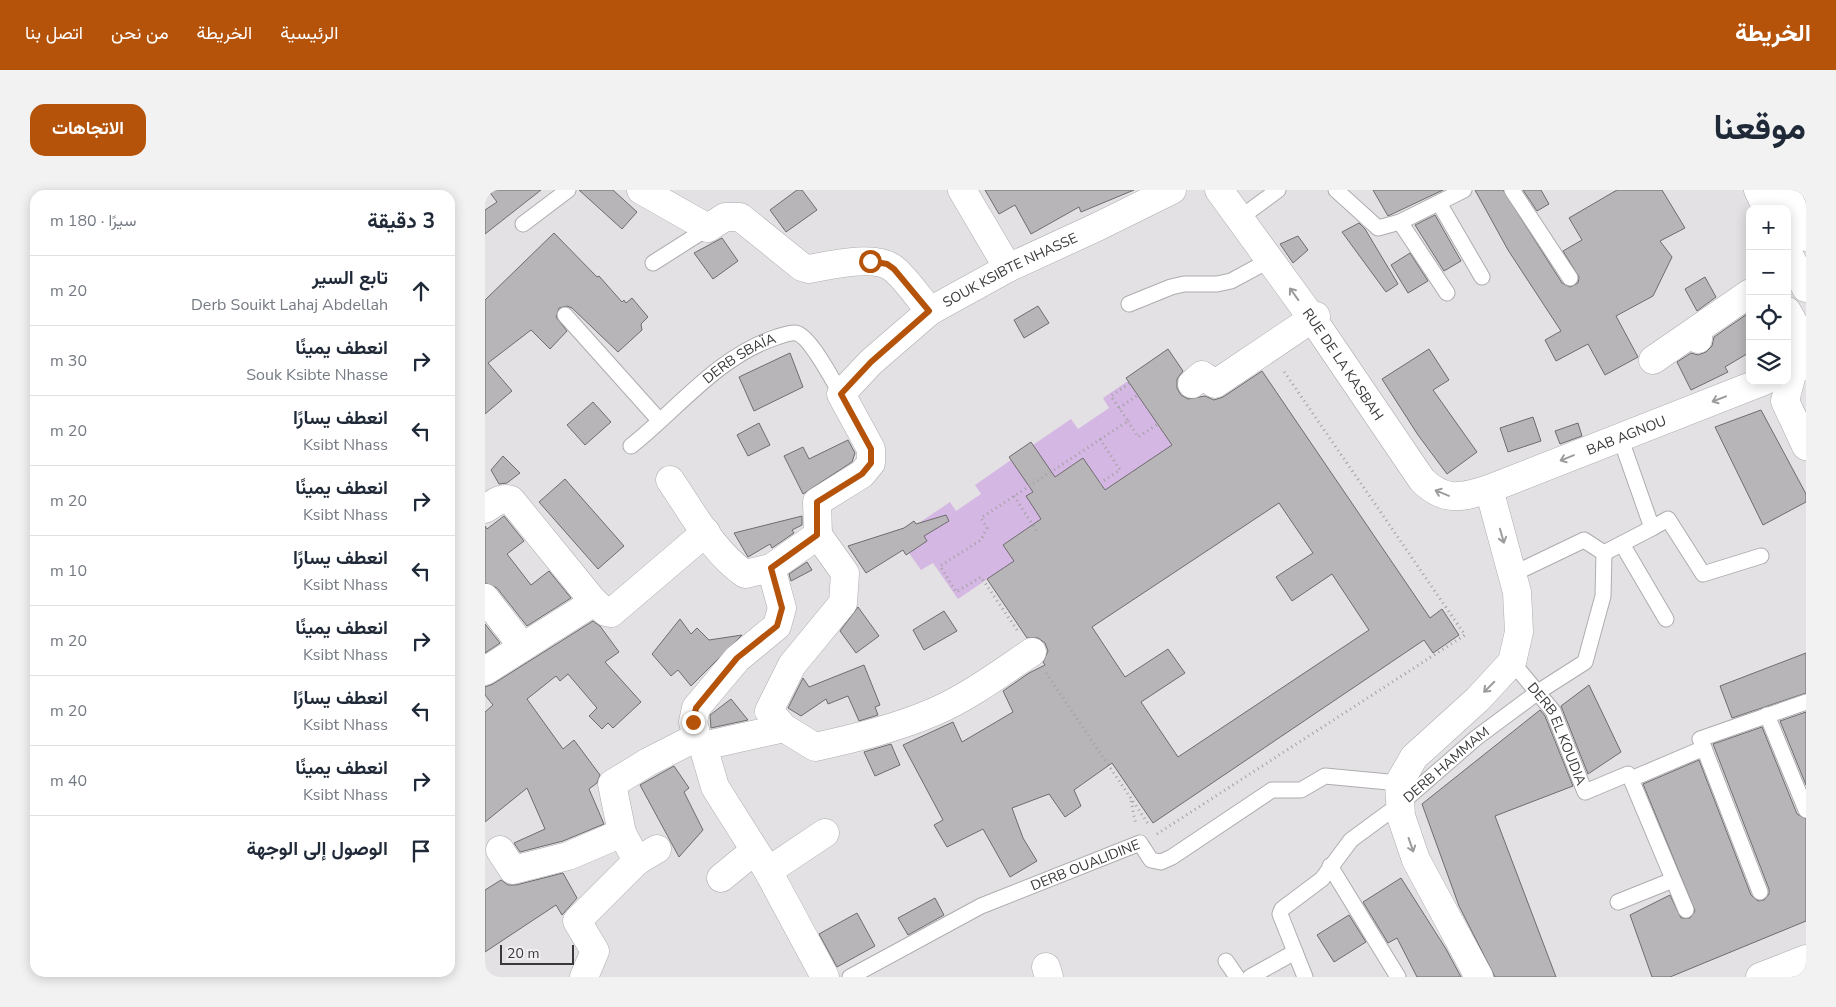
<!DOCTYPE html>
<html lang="ar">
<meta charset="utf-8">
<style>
:root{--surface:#fff;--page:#f2f2f3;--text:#1f2937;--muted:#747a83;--line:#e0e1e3;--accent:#b45309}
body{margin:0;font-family:"Nunito Sans",Vazirmatn,sans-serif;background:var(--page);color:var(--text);direction:rtl}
.controls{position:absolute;right:15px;top:15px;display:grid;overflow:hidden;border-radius:10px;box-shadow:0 2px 12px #0003}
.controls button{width:45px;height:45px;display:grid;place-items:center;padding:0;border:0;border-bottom:1px solid var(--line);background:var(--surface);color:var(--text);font:25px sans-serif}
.scale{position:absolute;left:15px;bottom:12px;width:74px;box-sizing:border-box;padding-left:5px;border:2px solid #39393a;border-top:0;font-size:14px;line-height:18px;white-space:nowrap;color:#39393a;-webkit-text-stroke:4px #f0eef1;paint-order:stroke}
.stop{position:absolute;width:15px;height:15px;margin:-11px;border:4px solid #b45309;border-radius:50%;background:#fff}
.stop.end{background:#b45309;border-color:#fff;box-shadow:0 1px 5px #0008}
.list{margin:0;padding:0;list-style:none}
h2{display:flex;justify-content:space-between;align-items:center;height:65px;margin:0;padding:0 20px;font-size:21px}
h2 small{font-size:16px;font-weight:400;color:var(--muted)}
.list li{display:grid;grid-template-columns:32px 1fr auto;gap:15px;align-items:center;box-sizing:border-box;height:70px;padding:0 20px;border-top:1px solid var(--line)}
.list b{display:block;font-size:19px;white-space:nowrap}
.list p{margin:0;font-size:16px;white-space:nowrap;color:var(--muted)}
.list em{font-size:16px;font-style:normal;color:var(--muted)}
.icon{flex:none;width:28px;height:28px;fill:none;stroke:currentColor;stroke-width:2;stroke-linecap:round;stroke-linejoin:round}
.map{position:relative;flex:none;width:1321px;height:787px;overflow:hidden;direction:ltr;border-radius:15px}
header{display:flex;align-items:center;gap:30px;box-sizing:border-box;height:70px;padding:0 25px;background:var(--accent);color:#fff}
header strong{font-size:24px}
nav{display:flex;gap:28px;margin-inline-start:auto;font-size:18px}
.intro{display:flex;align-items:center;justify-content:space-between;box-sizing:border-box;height:120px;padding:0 30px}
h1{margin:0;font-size:35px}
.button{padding:12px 22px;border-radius:15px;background:var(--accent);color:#fff;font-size:18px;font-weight:700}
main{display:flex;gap:30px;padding:0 30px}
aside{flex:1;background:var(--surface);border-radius:15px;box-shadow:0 2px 12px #0003}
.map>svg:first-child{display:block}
</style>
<header>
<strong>الخريطة</strong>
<nav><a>الرئيسية</a><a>الخريطة</a><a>من نحن</a><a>اتصل بنا</a></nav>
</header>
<div class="intro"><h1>موقعنا</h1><a class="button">الاتجاهات</a></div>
<main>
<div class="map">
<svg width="1321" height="787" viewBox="0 0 1321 787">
<rect width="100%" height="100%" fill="#e3e1e4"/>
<!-- green -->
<path fill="#d4b7e2" d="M 643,191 L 691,261 C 661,271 645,280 624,306 L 598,268 L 541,306 L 567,345 L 548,358 L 537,342 L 518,355 L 529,371 L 473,409 L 448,373 L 436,380 L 424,363 L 442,351 L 431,335 L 465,312 L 471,321 L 496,304 L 490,295 L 526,270 L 533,280 L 555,265 L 548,255 L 586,229 L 593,239 L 624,218 L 618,208 Z"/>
<!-- building -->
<path fill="#b7b5b8" stroke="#6e6c6f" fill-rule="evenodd" d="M 3,0 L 56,0 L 0,44 L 0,20 L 12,12 Z
M 94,0 L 128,0 L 152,22 L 137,39 Z
M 312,0 L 317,0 L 332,20 L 301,42 L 285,20 Z
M 500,0 L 649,0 L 596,22 L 594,17 L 546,44 L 530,15 L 514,24 Z
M 888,0 L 958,0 L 903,26 Z
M 990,0 L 1018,0 L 1077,93 L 1085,97 L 1093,93 L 1094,87 L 1078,61 L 1097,50 L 1084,28 L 1132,0 L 1177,0 L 1200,38 L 1175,51 L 1187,67 L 1168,106 L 1131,126 L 1153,167 L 1120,185 L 1103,154 L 1071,171 L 1060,150 L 1076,141 L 1023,60 Z
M 1038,0 L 1056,0 L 1064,14 L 1052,21 Z
M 950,25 L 976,71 L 959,81 L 930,35 Z
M 874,33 L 880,39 L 913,94 L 901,102 L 857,42 Z
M 69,43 L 112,87 L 114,86 L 137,112 L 139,110 L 141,113 L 147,108 L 163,127 L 156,134 L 157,140 L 133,162 L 87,118 L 82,116 L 74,118 L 71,127 L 82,141 L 65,159 L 46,140 L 3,173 L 27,201 L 0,224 L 0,110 Z
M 813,46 L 823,60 L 808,73 L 795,54 Z
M 237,48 L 253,71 L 228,89 L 209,63 Z
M 925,63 L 943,91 L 923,103 L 906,75 Z
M 1220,87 L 1231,107 L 1212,121 L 1200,99 Z
M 553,116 L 564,133 L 539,148 L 529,130 Z
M 1265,122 L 1265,162 L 1240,177 L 1243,182 L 1206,200 L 1192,172 L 1206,163 L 1213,165 L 1221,162 L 1227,156 L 1229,147 Z
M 683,159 L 698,181 L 692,189 L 692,198 L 696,205 L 703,209 L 720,206 L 729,210 L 738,207 L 777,181 L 945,428 L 957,419 L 974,445 L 948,463 L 939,450 L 668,633 L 627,573 L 589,600 L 596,616 L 580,627 L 564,604 L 527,618 L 538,648 L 552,671 L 525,687 L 498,639 L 462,657 L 449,635 L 458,630 L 418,555 L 468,532 L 477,552 L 528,522 L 518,501 L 544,483 L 560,475 L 558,472 L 563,461 L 560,453 L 553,448 L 542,448 L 502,389 L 529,371 L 518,355 L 556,329 L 541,306 L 548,302 L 524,267 L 546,252 L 570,287 L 598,268 L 620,300 L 687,255 L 641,188 ZM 794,313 L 828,363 L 791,387 L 807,411 L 847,384 L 884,440 L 693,567 L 656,512 L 700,483 L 683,459 L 640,487 L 607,437 Z
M 944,159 L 964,190 L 948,200 L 992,262 L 962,284 L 933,245 L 897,189 Z
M 305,163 L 318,197 L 269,221 L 254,187 Z
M 108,212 L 126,232 L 100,255 L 82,235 Z
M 1276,220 L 1321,304 L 1321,312 L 1278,335 L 1230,237 Z
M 1048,227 L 1056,251 L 1023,262 L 1015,238 Z
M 274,233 L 285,255 L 263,266 L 252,245 Z
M 1093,233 L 1097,246 L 1075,254 L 1070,241 Z
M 363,250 L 370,263 L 367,272 L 318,304 L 299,266 L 318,257 L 324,269 Z
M 18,266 L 35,283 L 22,293 L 14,294 L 6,280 Z
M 80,289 L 139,356 L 113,379 L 54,312 Z
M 461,325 L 464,331 L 439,346 L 442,351 L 421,365 L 418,360 L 381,383 L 363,356 L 419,338 L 429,331 L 431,334 Z
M 19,326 L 39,351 L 22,364 L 46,395 L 64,381 L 86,408 L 42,436 L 12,398 L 0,393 L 0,336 L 2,339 Z
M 317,326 L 317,335 L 307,340 L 309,343 L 287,358 L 285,354 L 263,367 L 249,343 Z
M 322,372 L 327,380 L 306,391 L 304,384 Z
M 373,417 L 394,446 L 371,463 L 355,441 Z
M 459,421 L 472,441 L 439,460 L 428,440 Z
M 195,429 L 206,444 L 212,438 L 224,450 L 257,445 L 206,496 L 193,480 L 186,486 L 167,464 Z
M 108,431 L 115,436 L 134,462 L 120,472 L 156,512 L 128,538 L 123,533 L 117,539 L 104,526 L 112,518 L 83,484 L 75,491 L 71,486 L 42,509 L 78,559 L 89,550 L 115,585 L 112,593 L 104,599 L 119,634 L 78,651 L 35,662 L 29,653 L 60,639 L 42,598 L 0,632 L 0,522 L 8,515 L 0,505 L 0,497 L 8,494 Z
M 0,434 L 15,453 L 0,463 Z
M 1321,463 L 1321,503 L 1247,528 L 1235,496 Z
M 379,475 L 395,515 L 390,517 L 393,525 L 374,531 L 363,506 L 343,514 L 341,509 L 316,526 L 303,518 L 318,488 L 324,497 Z
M 1104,495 L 1136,562 L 1103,584 L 1076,516 Z
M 246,509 L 263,530 L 226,538 L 225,525 Z
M 1055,520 L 1060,526 L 1088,596 L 1010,626 L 1071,787 L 1010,787 L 974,716 L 937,614 Z
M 1321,522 L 1321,595 L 1295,531 Z
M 1277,537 L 1312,624 L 1321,629 L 1321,731 L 1185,787 L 1167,787 L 1145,725 L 1185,705 L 1196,728 L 1205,728 L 1210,721 L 1158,594 L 1214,570 L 1266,705 L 1273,711 L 1279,710 L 1284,704 L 1284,699 L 1228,554 Z
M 406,554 L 415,575 L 390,586 L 379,562 Z
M 189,576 L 204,598 L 199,602 L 218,640 L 194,667 L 155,595 Z
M 78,683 L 92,708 L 77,725 L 71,715 L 0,762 L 0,700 L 16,690 L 23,695 L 31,695 Z
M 916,688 L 961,759 L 976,787 L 932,787 L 912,748 L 903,753 L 878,712 Z
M 450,708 L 459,725 L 423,745 L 413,728 Z
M 372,723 L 390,756 L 352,777 L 334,744 Z
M 864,725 L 881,752 L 849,772 L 832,745 Z"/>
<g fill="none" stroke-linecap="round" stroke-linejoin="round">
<!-- lane casing -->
<g stroke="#aeacaf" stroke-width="17">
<g id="lane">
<path d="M 851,0 L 893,38 L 915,32 L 979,0"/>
<path d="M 1027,0 L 1085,88"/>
<path d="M 954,13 L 997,87"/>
<path d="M 755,28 L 793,0"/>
<path d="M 915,32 L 962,103"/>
<path d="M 38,34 L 83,0"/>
<path d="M 168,73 L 223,38"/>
<path d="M 644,114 L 686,97 L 699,94 L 732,94 L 746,91 L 785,70"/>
<path d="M 80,125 L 174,230"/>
<path id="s1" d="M 146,256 C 193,219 233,166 292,147 C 298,145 306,142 311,143 C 325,146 348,191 356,204"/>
<path d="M 1167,338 L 1183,329 L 1218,384 L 1276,366"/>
<path d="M 1137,354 L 1181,429"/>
<path d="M 1028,384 L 1099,350 L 1119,363 L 1167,338 L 1135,247"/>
<path id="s2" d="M 1027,472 L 1068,521 L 1100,602 L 1143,584 L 1146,589 L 1219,558 L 1215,549 L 1321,512"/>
<path d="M 1282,525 L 1321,620"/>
<path d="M 1219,558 L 1275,702"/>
<path d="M 1146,589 L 1201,720"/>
<path d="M 845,676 L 913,787"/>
<path d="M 1133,712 L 1188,690"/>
<path d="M 810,762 L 820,787"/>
<path d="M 741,771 L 752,787"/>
<path id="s3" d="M 365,787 L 496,716 L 655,653 L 666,670 L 676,672 L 687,667 L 787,600 L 816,600 L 840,586 L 914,593"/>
<path id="s4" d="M 765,787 L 810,762 L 795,724 L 797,719 L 837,689 L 866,650 L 915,614 L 991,548 L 1053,502 L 1100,472 L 1118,406 L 1119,363"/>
</g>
</g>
<!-- street casing -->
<g stroke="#aeacaf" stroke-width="29">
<g id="street">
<path d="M 156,0 L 223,38 L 240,27 L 255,27 L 317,77 L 324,79 C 346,75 391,64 409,79 C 422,90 433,107 445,121"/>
<path d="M 477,0 L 523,78"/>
<path d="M 1302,121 L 1319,152 L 1302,161"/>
<path d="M 1213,149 L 1213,139 L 1265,103"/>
<path d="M 1302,166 L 1308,180 L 1300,211 L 1321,256"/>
<path d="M 1168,170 L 1213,139"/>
<path d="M 707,194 L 717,185 L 730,194 L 831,126"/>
<path d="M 185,290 C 207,322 228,362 260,384 L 286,378"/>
<path d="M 0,319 C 8,314 16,306 26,310 L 109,412 L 121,422 L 126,423 L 221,342"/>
<path d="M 333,345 L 360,383 L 358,413 L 307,475 L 284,521 L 299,538 L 330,557 C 371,548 412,538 451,521 C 485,506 517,482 547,462"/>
<path d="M 0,408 L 38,457"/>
<path d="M 0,481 L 109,412"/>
<path d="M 218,556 L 299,538"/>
<path d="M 15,660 L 28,680 L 83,666 L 137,643"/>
<path d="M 152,671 L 172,659"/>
<path d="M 283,681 L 340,643"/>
<path d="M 236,688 L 269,661"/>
<path d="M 561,777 L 564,787"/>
<path d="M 99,787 L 110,761 L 92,731 L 152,671 L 137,643 L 127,594 L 163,572 L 212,547"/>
<path id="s5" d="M 340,787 L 283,681 L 230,597 L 218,556 L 212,547 L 208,532 L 211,518 L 252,469 L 292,436 L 297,418 L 286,378 L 333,345 L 332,312 L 377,284 L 386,273 L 386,259 L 356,204 L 386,172 L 445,121 L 523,78 L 612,37 L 687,0"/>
<path d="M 994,787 L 931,670 L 916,626 L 914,593 L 929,567 L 993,509 L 1027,472 L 1034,442 L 1032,402 L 1004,299"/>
<path d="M 1275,787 L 1321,769"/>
</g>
</g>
<!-- secondary casing -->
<g stroke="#aeacaf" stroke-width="29">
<g id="secondary">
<path id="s6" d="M 734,0 L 827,128 L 937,290 C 959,312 976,308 1004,299 L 1279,191"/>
<path d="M 1273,0 L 1282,19"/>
<path d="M 1300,0 L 1321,47"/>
<path d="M 1302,61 L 1321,98"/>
<path d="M 1302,182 L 1321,175"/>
</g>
</g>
<!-- path -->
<path stroke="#a1a0a2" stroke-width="3" stroke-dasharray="1 4" stroke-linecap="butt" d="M 634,218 L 653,205
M 643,231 L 653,247 L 673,234
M 615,249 L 635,280 L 615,293
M 529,306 L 553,343
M 532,440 L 496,387 L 471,402 L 455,376 L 496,350 L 502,338 L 496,328 L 643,231 L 626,206 L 645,193
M 561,483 L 664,635
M 646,611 L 651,635
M 672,644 L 980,445 L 798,180"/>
<!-- lane -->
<use href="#lane" stroke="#fff" stroke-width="15"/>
<!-- street -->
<use href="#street" stroke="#fff" stroke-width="28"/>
<!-- secondary -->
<use href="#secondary" stroke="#fff" stroke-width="28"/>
</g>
<!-- one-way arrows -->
<defs><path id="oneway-shaft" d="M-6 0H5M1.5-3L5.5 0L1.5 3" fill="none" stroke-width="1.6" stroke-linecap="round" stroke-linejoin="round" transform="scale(1.25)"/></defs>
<g stroke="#9c9c9c">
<use href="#oneway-shaft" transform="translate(809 104) rotate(-126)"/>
<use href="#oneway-shaft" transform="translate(1234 209) rotate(159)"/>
<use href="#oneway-shaft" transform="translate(1082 268) rotate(158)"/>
<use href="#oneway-shaft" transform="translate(957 303) rotate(-158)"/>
<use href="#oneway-shaft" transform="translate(1017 346) rotate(74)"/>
<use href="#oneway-shaft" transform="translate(1004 497) rotate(135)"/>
<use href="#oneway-shaft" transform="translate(926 655) rotate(71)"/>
</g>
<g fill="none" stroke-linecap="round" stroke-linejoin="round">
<!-- route -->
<path stroke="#b45309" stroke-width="6" d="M 208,532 L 211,518 L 252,468 L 292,436 L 297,418 L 286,378 L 332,345 L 332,312 L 377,284 L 386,273 L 386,259 L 356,204 L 386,172 L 444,121 L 409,79 L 402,74 L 385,71"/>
</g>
<g text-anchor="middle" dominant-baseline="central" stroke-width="5" stroke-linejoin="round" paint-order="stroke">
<!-- street labels -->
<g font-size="14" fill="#39393a" stroke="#f0eef1">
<text stroke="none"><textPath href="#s5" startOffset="925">SOUK KSIBTE NHASSE</textPath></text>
<text stroke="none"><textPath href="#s1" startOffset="140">DERB SBAÏA</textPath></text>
<text stroke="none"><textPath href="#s6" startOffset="214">RUE DE LA KASBAH</textPath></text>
<text stroke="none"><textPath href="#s6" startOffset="574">BAB AGNOU</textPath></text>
<text stroke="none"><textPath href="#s2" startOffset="86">DERB EL KOUDIA</textPath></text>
<text stroke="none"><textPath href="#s4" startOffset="318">DERB HAMMAM</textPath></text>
<text stroke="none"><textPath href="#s3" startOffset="261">DERB OUALIDINE</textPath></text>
</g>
</g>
</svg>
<div class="controls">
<button>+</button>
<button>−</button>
<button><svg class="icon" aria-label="locate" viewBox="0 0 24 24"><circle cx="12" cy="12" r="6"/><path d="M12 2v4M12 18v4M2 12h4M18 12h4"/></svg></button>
<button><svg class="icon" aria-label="layers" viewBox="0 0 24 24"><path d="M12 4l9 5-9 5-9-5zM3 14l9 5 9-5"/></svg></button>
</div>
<div class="scale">20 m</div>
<div class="stop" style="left:385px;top:71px"></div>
<div class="stop end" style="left:208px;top:532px"></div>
</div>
<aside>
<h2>3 دقيقة<small>سيرًا · 180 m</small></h2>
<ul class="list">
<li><svg class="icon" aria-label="ahead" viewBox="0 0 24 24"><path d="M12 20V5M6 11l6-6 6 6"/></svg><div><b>تابع السير</b><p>Derb Souikt Lahaj Abdellah</p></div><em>20 m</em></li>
<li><svg class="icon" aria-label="right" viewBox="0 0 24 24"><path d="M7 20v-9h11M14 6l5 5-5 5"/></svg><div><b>انعطف يمينًا</b><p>Souk Ksibte Nhasse</p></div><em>30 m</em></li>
<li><svg class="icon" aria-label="left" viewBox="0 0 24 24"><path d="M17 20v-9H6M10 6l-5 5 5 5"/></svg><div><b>انعطف يسارًا</b><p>Ksibt Nhass</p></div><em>20 m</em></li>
<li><svg class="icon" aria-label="right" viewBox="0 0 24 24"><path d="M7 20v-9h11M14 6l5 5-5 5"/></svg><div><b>انعطف يمينًا</b><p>Ksibt Nhass</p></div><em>20 m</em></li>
<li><svg class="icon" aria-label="left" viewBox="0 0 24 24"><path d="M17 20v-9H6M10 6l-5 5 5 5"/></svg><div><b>انعطف يسارًا</b><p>Ksibt Nhass</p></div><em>10 m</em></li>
<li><svg class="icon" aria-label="right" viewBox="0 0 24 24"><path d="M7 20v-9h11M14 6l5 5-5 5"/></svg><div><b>انعطف يمينًا</b><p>Ksibt Nhass</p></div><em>20 m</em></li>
<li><svg class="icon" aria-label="left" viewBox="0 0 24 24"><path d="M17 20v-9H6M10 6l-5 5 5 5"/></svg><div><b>انعطف يسارًا</b><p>Ksibt Nhass</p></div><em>20 m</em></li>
<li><svg class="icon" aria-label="right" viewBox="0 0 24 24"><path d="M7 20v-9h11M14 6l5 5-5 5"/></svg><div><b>انعطف يمينًا</b><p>Ksibt Nhass</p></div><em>40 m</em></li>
<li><svg class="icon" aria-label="arrive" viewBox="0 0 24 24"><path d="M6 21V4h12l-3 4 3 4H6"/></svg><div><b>الوصول إلى الوجهة</b></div></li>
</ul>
</aside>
</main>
